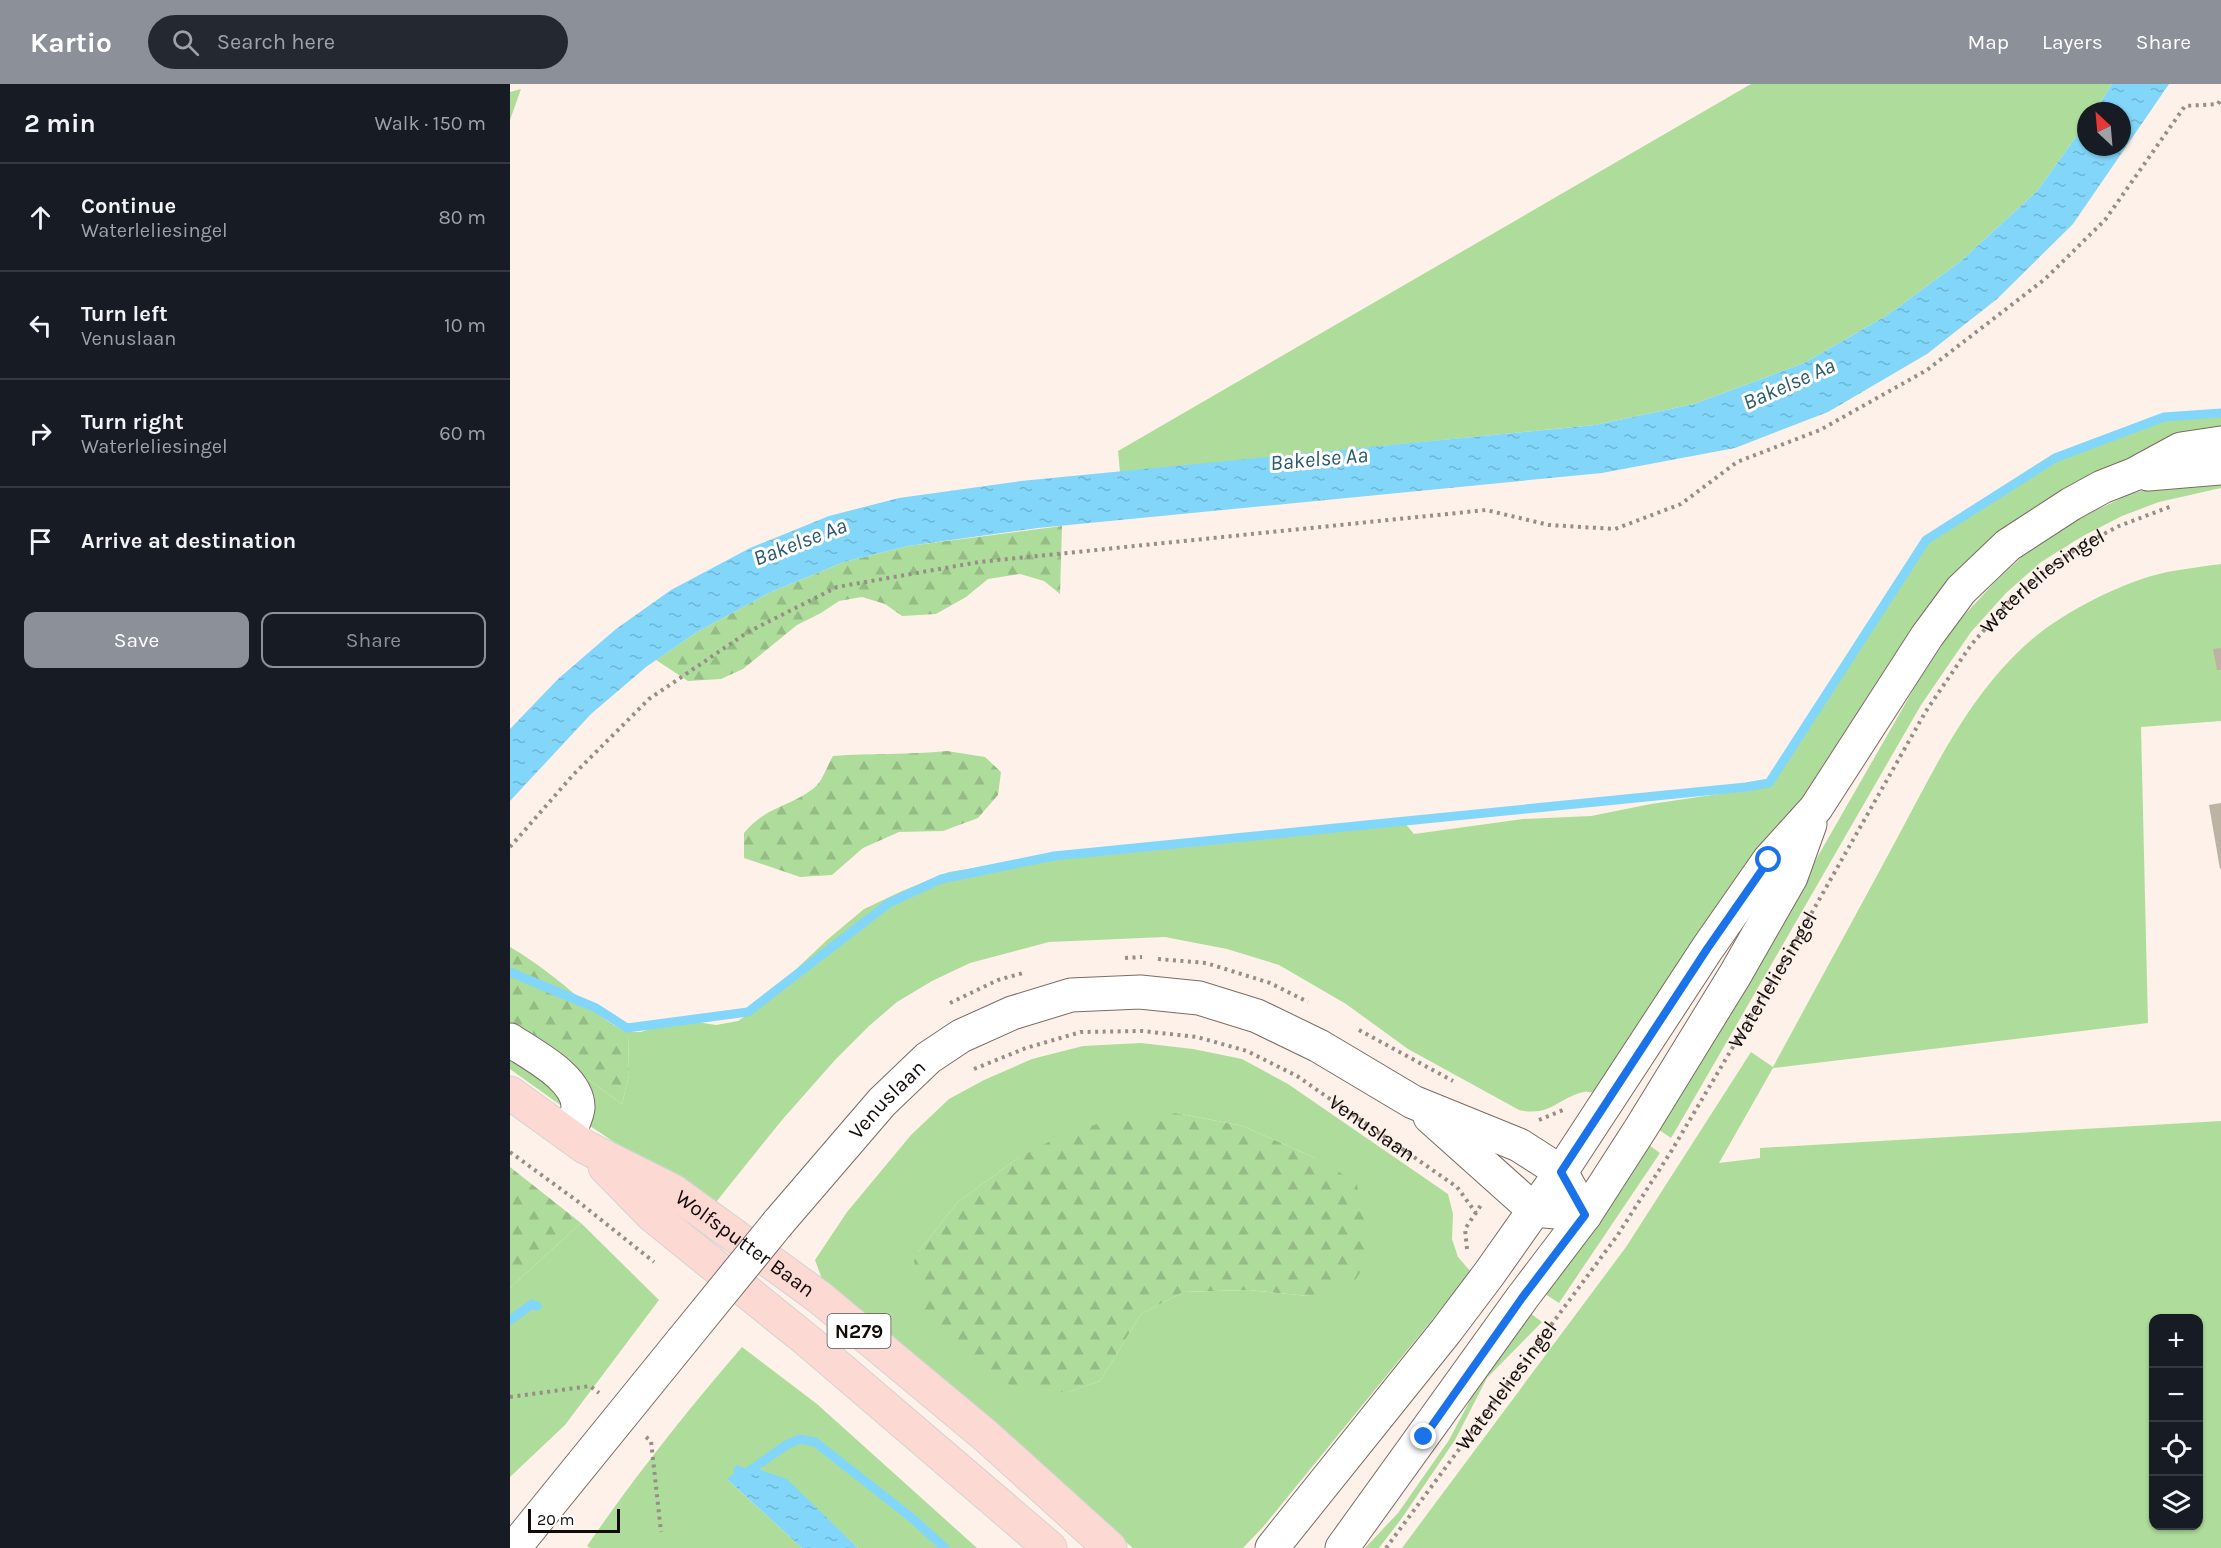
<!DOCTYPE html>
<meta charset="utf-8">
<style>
:root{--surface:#171b24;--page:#242831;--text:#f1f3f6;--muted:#9ea1a6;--line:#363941;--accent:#8c9099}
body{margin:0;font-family:Karla,sans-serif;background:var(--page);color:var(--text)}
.controls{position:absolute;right:18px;bottom:18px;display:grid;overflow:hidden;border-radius:12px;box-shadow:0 2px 4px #0004}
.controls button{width:54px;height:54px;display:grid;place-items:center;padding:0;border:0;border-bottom:2px solid var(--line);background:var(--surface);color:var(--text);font:30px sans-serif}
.compass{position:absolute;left:1567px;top:18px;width:54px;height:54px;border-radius:50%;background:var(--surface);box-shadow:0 2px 4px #0004;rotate:334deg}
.scale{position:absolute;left:18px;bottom:15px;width:92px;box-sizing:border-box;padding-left:6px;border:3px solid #110c09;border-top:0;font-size:16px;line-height:21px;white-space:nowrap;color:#110c09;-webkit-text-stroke:4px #fff;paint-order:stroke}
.stop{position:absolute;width:18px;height:18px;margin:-14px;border:4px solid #1a73e8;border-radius:50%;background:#fff}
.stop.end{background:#1a73e8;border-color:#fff;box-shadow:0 2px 6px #0008}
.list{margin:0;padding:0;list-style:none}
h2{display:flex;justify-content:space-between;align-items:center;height:78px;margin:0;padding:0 24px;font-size:26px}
h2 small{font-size:20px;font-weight:400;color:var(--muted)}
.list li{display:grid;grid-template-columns:39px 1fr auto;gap:18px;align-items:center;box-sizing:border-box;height:108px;padding:0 24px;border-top:2px solid var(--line)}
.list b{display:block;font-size:22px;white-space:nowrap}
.list p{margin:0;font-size:20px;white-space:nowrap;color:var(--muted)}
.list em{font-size:20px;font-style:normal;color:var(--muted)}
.actions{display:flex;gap:12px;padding:18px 24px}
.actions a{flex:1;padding:14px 0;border:2px solid var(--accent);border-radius:12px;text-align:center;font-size:21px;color:var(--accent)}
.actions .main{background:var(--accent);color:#fff}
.icon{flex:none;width:33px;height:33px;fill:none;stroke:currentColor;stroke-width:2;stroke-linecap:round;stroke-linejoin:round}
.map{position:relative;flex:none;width:1711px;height:1464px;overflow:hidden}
header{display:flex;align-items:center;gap:36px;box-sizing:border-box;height:84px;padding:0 30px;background:var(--accent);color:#fff}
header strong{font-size:28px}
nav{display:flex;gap:33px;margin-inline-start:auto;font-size:21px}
.search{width:420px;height:54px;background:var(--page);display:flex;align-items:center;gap:15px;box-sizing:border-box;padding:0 21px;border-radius:33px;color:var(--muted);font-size:22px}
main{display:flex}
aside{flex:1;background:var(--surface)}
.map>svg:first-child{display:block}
</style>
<header>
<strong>Kartio</strong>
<div class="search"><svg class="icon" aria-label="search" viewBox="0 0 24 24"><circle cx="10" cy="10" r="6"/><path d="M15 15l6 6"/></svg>Search here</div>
<nav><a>Map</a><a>Layers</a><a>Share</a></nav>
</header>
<main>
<aside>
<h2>2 min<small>Walk · 150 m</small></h2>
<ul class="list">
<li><svg class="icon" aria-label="ahead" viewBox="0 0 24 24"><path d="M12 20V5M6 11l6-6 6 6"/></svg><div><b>Continue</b><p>Waterleliesingel</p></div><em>80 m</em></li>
<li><svg class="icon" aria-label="left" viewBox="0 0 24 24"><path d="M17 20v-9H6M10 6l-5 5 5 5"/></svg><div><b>Turn left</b><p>Venuslaan</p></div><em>10 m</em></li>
<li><svg class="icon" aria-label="right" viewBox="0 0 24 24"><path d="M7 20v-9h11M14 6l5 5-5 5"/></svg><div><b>Turn right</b><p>Waterleliesingel</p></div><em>60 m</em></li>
<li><svg class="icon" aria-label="arrive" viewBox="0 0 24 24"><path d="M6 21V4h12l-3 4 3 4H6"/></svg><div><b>Arrive at destination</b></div></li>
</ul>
<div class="actions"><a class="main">Save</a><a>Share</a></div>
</aside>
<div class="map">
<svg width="1711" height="1464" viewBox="0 0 1711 1464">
<defs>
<pattern id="forest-firs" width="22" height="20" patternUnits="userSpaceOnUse" patternTransform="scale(1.5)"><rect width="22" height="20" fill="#aedd9b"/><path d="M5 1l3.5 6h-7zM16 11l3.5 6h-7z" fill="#95bc84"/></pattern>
<pattern id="water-ripples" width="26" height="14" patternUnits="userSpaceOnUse" patternTransform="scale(1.5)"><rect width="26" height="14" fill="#81d6fa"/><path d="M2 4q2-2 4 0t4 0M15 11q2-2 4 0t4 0" fill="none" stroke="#6eb6d5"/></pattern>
</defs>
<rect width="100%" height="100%" fill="#fef1e9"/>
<!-- grass -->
<path fill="#aedd9b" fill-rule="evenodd" d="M 1241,0 L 1602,0 L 1585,27 L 1576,27 L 1576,39 L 1527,107 L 1451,177 L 1376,232 L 1294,279 L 1184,320 L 1085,341 L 610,388 L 608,367 Z
M 11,5 L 0,36 L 0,8 Z
M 1711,329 L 1711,353 L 1590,387 L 1542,412 L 1505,437 L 1474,461 L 1442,492 L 1407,536 L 1267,753 L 1093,1011 C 1087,1010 1080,1007 1074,1008 C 1047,1014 1041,1033 1009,1026 L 898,965 L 836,920 L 769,881 L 717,865 L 655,853 L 539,858 L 460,879 L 422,897 L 387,918 L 359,942 L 325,976 L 272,1036 L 202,1123 L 74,1038 L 0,985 L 0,939 L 112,1020 L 119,991 L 118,948 L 131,948 L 151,940 L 180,937 L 206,941 L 228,937 L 241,928 L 317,856 L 354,825 L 392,807 L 439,788 L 514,776 L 894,738 L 904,750 L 1013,735 L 1081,732 L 1141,720 L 1256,703 L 1316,614 L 1372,522 L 1407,470 L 1451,429 L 1521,388 L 1583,355 L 1644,335 Z
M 1711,395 L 1711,404 L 1649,418 L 1612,432 L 1573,452 L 1531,478 L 1496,509 L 1461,548 L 1411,621 L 1167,1044 L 1161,1054 L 1145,1043 L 1202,957 L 1406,601 L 1445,541 L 1485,498 L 1517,468 L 1572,433 L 1618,411 L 1665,397 Z
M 1711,480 L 1711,637 L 1631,643 L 1638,939 L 1263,984 L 1209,1079 L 1250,1074 L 1250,1064 L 1711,1037 L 1711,1464 L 892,1464 L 1116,1163 L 1241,968 L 1263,983 C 1303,909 1344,834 1384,760 C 1423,688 1458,611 1520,557 C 1553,528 1614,497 1657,488 C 1675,485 1693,482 1711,480 ZM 1644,1234 L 1688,1234 L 1688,1442 L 1644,1442 Z
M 631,959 L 683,965 L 732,975 L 778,1000 L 938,1110 L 943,1130 L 942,1155 L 948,1173 L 961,1188 L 753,1443 L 733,1464 L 623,1464 L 315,1203 L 305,1176 L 337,1128 L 401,1051 L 439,1015 L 474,996 L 522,975 L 573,962 ZM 666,1029 L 733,1042 L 805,1074 L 799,1212 L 738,1206 L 673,1208 L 631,1230 L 590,1297 L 558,1308 L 503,1304 L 408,1168 L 448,1118 L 508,1074 Z
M 1135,1058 L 1150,1069 L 1049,1219 L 1032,1208 Z
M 71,1139 L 149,1216 L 55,1341 L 0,1393 L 0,1204 Z
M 1019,1228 L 1032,1238 L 977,1294 L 945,1356 L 892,1434 L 869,1464 L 855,1464 L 888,1429 L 939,1356 L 974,1290 Z
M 232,1263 L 307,1320 L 467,1464 L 348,1464 L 308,1426 L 228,1386 L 218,1396 L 292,1464 L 80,1464 L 77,1462 C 125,1392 177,1327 232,1263 Z"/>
<!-- forest -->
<path fill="url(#forest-firs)" d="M 552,442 L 550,510 L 534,497 L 510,490 L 478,495 L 456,513 L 426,530 L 392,532 L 375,520 L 352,513 L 329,517 L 311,529 L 287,541 L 233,585 L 211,595 L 178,597 L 146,576 L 187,548 L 261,508 L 334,478 L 398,462 Z
M 437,667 L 475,673 L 491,688 L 488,711 L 468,734 L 433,747 L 389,748 L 353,764 L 322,791 L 290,793 L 234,774 L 234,749 C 256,722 280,723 304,704 C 312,698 317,682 323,672 C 361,669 399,671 437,667 Z
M 0,863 C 26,878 49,897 72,916 C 89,929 97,940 118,948 L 119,991 L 112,1020 L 0,939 Z
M 666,1029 L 733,1042 L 805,1074 L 846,1098 L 865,1165 L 844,1198 L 799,1212 L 738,1206 L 673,1208 L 631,1230 L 590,1297 L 558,1308 L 531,1308 L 503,1304 L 415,1229 L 404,1177 L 408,1168 L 448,1118 L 508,1074 L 548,1053 L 593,1038 Z
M 0,1083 L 71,1139 L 0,1204 Z"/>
<!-- water -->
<path fill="url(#water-ripples)" d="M 1602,0 L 1659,0 L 1563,140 L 1487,215 L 1417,270 L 1318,328 L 1225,364 L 1092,389 L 528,444 L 398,462 L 334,478 L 261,508 L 187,548 L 136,583 L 81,630 L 0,717 L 0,645 L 48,595 L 106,545 L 161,506 L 240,464 L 319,432 L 389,414 L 511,397 L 1085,341 L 1184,320 L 1294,279 L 1376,232 L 1451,177 L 1527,107 L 1576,39 L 1576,63 L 1612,63 L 1612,27 L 1585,27 Z
M 236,1384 L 245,1384 L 277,1395 L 348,1464 L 292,1464 L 217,1395 L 228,1386 Z"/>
<!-- pier -->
<path fill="#fef1e9" d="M 0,1399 L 68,1451 L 58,1464 L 30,1464 L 0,1439 Z"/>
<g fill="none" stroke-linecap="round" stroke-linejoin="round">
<!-- stream -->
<path stroke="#81d6fa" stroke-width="9" d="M 0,888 L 86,924 L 117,944 L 238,928 L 379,819 L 431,795 L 544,772 L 1236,703 L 1259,699 L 1416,456 L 1545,374 L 1654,333 L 1711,329
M 0,1236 L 22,1220 L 27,1222
M 228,1386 L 235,1390 L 276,1361 L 290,1355 L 305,1358 L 402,1434 L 435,1464"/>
</g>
<!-- building -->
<path fill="#bdb3a5" d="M 1711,564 L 1711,586 L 1707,586 L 1703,565 Z
M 1711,719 L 1711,784 L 1710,785 L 1699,721 Z"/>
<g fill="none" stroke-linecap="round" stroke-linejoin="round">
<!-- minor casing -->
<g stroke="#7a6c63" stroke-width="35">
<g id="minor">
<path d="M 1638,390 L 1711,384"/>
<path d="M 0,956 C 22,971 69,994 68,1024 C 67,1033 61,1043 59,1051"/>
<path d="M 920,1033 L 1024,1126 L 1046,1128"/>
<path id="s3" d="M 268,1139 L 372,1018 L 418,974 L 451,952 L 502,929 L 561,911 L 630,908 L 689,914 L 747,932 L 809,962 L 903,1018 L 1009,1061 L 1051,1088 L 1075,1131"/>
<path d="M 4,1464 L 172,1257"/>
<path d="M 762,1464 L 936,1247 L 979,1190 L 1051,1088 L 1197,865 L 1259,776 L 1306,724 L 1417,552 L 1451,506 L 1498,461 L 1561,420 L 1592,403 L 1625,390 L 1671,365 L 1711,359"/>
<path d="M 832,1464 L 1012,1214 L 1075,1131 L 1131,1044 L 1225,891 L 1281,793 L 1300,740"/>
</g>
</g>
<!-- major casing -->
<g stroke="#d4d3d3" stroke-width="35">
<g id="major">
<path id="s4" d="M 0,1009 L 75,1063 L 163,1107 L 309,1213 L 476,1352 L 600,1464"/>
<path d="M 95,1083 L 143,1132 L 298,1257 L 540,1464"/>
</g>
</g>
<!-- path -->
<g stroke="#988e88" stroke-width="4" stroke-dasharray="3 4.5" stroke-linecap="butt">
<path d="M 0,763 L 63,691 L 139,615 L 238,548 L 327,503 L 469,478 L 976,426 L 1039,441 L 1105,445 L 1171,420 L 1227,378 L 1310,346 L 1417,286 L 1535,195 L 1595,136 L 1675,22 L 1708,20 L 1711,15"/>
<path d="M 615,874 L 632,873"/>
<path d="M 648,875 L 696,879 L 760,899 L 798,918"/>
<path d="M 440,919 L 488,896 L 513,889"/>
<path d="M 849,946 L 943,997"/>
<path id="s1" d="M 464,985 L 516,964 L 571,948 L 632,947 L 687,953 L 737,967 L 787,992 L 947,1103 L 966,1129"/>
<path d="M 1029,1036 L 1053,1026"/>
<path d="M 0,1068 L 70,1119 L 144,1178"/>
<path d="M 957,1165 L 955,1145 L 971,1121"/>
<path d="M 0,1313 L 80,1302 L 89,1309"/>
<path d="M 136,1353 L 141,1357 L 151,1448"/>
<path id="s2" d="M 876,1464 L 1107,1152 L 1162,1066 L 1288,853 L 1416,627 L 1461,561 L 1498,519 L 1537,485 L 1569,463 L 1609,442 L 1662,422"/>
</g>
<!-- minor -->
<use href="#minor" stroke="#fff" stroke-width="33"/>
<!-- major -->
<use href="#major" stroke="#fdd9d4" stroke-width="33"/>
<!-- minor-bridge casing -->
<g stroke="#7a6c63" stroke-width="35" stroke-linecap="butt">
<path id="minor-bridge" d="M 172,1257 L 268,1139"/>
</g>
<!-- minor-bridge -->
<use href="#minor-bridge" stroke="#fff" stroke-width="33"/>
</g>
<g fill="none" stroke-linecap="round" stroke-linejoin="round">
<!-- route -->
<path stroke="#1a73e8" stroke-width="8" d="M 914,1353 L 1012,1214 L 1075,1131 L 1051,1088 L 1197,865 L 1259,776"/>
</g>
<g text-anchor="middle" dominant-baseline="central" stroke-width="6" stroke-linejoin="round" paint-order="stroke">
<!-- shield labels -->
<rect fill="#fff" stroke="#585553" stroke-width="1.5" x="317.5" y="1230" width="63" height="34" rx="4.5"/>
<g font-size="20" font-weight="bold" fill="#110c09">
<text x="349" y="1247">N279</text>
</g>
<!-- street labels -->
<g font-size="21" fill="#110c09" stroke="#fff">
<text stroke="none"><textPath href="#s2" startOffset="1174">Waterleliesingel</textPath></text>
<text stroke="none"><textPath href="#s2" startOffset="688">Waterleliesingel</textPath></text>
<text stroke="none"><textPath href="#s3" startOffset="165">Venuslaan</textPath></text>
<text stroke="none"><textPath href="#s1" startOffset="429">Venuslaan</textPath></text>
<text stroke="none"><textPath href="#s4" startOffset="280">Wolfsputter Baan</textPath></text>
<text stroke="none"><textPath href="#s2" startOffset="202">Waterleliesingel</textPath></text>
</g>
<!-- water labels -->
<g font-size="22" font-style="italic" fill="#2a5a6d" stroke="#fff">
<text transform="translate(1279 300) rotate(-24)">Bakelse Aa</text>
<text transform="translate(809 375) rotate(-5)">Bakelse Aa</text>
<text transform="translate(290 458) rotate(-21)">Bakelse Aa</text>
</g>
</g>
</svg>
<div class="controls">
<button>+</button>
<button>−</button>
<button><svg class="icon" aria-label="locate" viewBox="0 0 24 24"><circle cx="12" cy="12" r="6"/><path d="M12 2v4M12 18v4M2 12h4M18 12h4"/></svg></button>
<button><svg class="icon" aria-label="layers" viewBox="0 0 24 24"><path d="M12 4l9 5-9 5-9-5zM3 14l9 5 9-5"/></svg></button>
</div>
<svg class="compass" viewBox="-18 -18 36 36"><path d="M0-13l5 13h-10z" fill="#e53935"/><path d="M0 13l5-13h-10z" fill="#9ea1a6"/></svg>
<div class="scale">20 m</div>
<div class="stop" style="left:1259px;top:776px"></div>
<div class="stop end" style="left:914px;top:1353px"></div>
</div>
</main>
